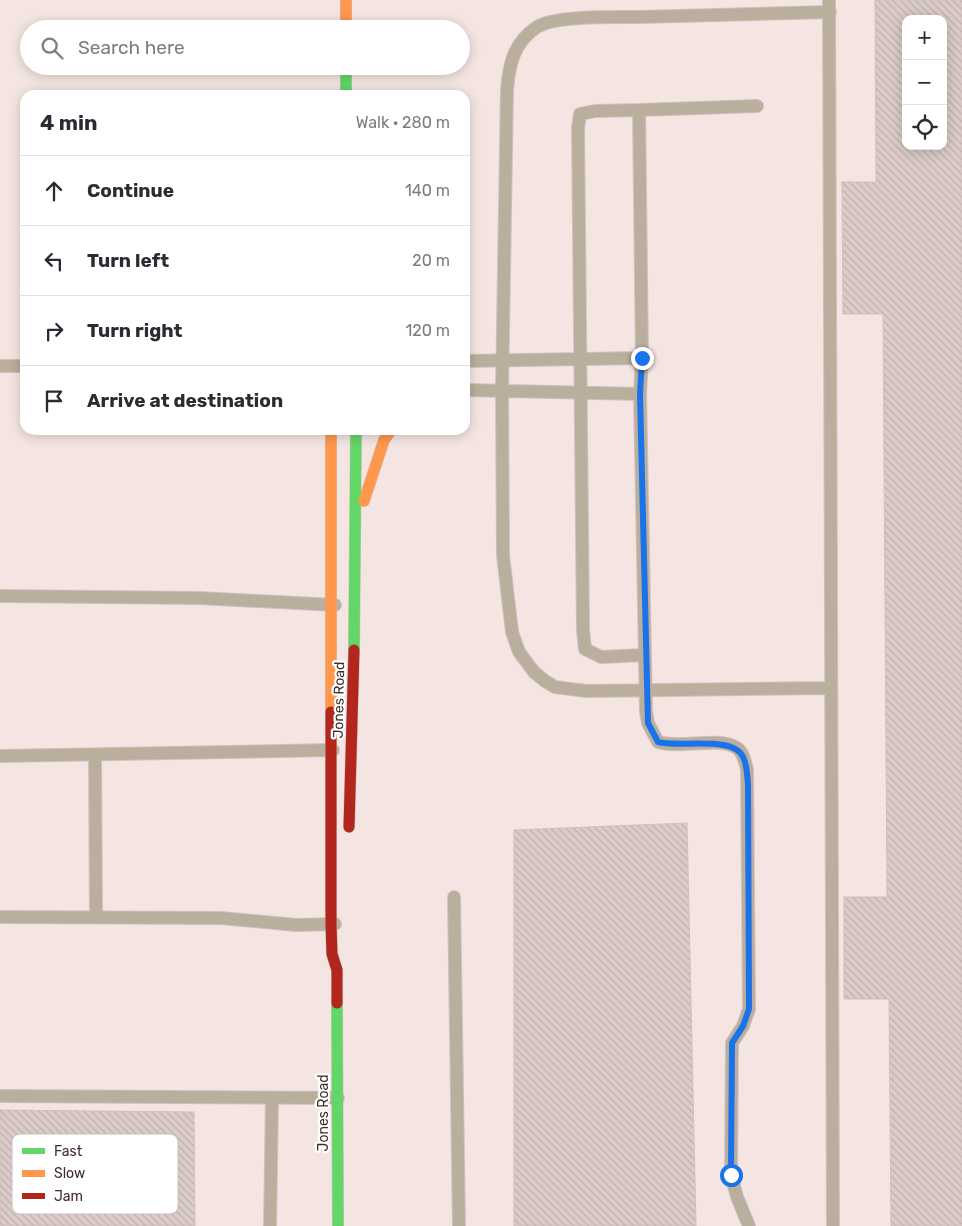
<!DOCTYPE html>
<meta charset="utf-8">
<style>
:root{--surface:#fff;--page:#f2f2f3;--text:#2b2b33;--muted:#7c7c81;--line:#e1e1e2}
body{margin:0;font-family:Rubik,sans-serif;background:var(--page);color:var(--text)}
.controls{position:absolute;right:15px;top:15px;display:grid;overflow:hidden;border-radius:10px;box-shadow:0 2px 12px #0003}
.controls button{width:45px;height:45px;display:grid;place-items:center;padding:0;border:0;border-bottom:1px solid var(--line);background:var(--surface);color:var(--text);font:25px sans-serif}
.stop{position:absolute;width:15px;height:15px;margin:-11px;border:4px solid #1a73e8;border-radius:50%;background:#fff}
.stop.end{background:#1a73e8;border-color:#fff;box-shadow:0 1px 5px #0008}
.list{margin:0;padding:0;list-style:none}
h2{display:flex;justify-content:space-between;align-items:center;height:65px;margin:0;padding:0 20px;font-size:21px}
h2 small{font-size:16px;font-weight:400;color:var(--muted)}
.list li{display:grid;grid-template-columns:32px 1fr auto;gap:15px;align-items:center;box-sizing:border-box;height:70px;padding:0 20px;border-top:1px solid var(--line)}
.list b{display:block;font-size:19px;white-space:nowrap}
.list em{font-size:16px;font-style:normal;color:var(--muted)}
.icon{flex:none;width:28px;height:28px;fill:none;stroke:currentColor;stroke-width:2;stroke-linecap:round;stroke-linejoin:round}
.map{position:relative;flex:none;width:962px;height:1226px;overflow:hidden}
.search{position:absolute;background:var(--surface);box-shadow:0 2px 12px #0003;left:20px;top:20px;width:450px;height:55px;display:flex;align-items:center;gap:12px;box-sizing:border-box;padding:0 18px;border-radius:28px;color:var(--muted);font-size:19px}
.panel{position:absolute;background:var(--surface);box-shadow:0 2px 12px #0003;left:20px;top:90px;width:450px;height:345px;border-radius:15px}
.map>svg:first-child{display:block}
</style>
<div class="map">
<svg width="962" height="1226" viewBox="0 0 962 1226">
<defs>
<pattern id="building-back-hatch" width="6" height="6" patternUnits="userSpaceOnUse" patternTransform="scale(1.25)"><rect width="6" height="6" fill="#dcccc9"/><path d="M-1 5l2 2M0 0l6 6M5-1l2 2" fill="none" stroke="#beb0ad"/></pattern>
</defs>
<rect width="100%" height="100%" fill="#f5e5e2"/>
<!-- building -->
<path fill="url(#building-back-hatch)" stroke="#cfbfbd" fill-rule="evenodd" d="M 875,0 L 962,0 L 962,1226 L 891,1226 L 889,999 L 844,999 L 844,897 L 887,897 L 883,314 L 843,314 L 842,182 L 876,182 ZM 906,19 L 943,19 L 943,146 L 906,146 Z
M 687,823 L 696,1226 L 514,1226 L 514,830 Z
M 0,1110 L 194,1112 L 195,1226 L 0,1226 Z"/>
<g fill="none" stroke-linecap="round" stroke-linejoin="round">
<!-- lane casing -->
<g stroke="#cfc1bf" stroke-width="14">
<path id="lane" d="M 829,0 L 833,1226
M 830,12 C 767,14 705,15 643,17 C 618,17 555,15 537,27 C 514,42 509,64 507,90 L 502,390 L 503,555 L 512,632 L 519,652 L 534,672 L 545,681 L 555,687 L 586,691 L 830,688
M 639,110 L 595,111 L 580,114 L 578,128 L 583,630 L 585,649 L 601,657 L 645,655
M 465,361 L 642,358
M 0,366 L 25,366
M 465,390 L 640,394
M 0,596 L 199,598 L 335,605
M 95,755 L 96,917
M 0,756 L 333,750
M 454,897 L 459,1226
M 0,917 L 221,918 L 296,925 L 335,924
M 0,1096 L 338,1098
M 270,1226 L 272,1098
M 749,1226 L 737,1197 L 731,1175 L 732,1043 L 743,1026 L 749,1009 L 747,770 C 745,762 744,753 737,748 C 719,736 679,749 658,742 L 648,723 L 646,711 L 640,394 L 642,358 L 639,110 L 757,106"/>
</g>
<!-- fast casing -->
<g stroke="#cfc1bf" stroke-width="12">
<path id="fast" d="M 346,66 L 346,95
M 354,650 L 356,430
M 337,1003 L 338,1226"/>
</g>
<!-- slow casing -->
<g stroke="#cfc1bf" stroke-width="12">
<path id="slow" d="M 346,0 L 346,29
M 331,430 L 331,712
M 364,501 L 384,440 L 391,430"/>
</g>
<!-- jam casing -->
<g stroke="#cfc1bf" stroke-width="12">
<path id="jam" d="M 331,712 L 331,924 L 332,954 L 337,970 L 337,1003
M 349,827 L 354,650"/>
</g>
<!-- lane -->
<use href="#lane" stroke="#baae9c" stroke-width="12"/>
<!-- fast -->
<use href="#fast" stroke="#63d668" stroke-width="11"/>
<!-- slow -->
<use href="#slow" stroke="#ff974d" stroke-width="11"/>
<!-- jam -->
<use href="#jam" stroke="#b3261e" stroke-width="11"/>
</g>
<g fill="none" stroke-linecap="round" stroke-linejoin="round">
<!-- route -->
<path stroke="#1a73e8" stroke-width="6" d="M 642,358 L 640,394 L 648,723 L 658,742 C 679,748 733,735 743,757 C 747,764 747,775 748,784 L 749,1009 L 743,1026 L 732,1043 L 731,1175"/>
</g>
<g text-anchor="middle" dominant-baseline="central" stroke-width="4.5" stroke-linejoin="round" paint-order="stroke">
<!-- street labels -->
<g font-size="14" fill="#402d2a" stroke="#fff">
<text transform="translate(339 700) rotate(-89)">Jones Road</text>
<text transform="translate(323 1113) rotate(-90)">Jones Road</text>
</g>
</g>
<!-- legend -->
<rect x="12" y="1134" width="166" height="80" rx="8" fill="#fff" stroke="#c6c0bf" stroke-width="1"/>
<rect x="22" y="1148" width="23" height="6" fill="#63d668"/>
<rect x="22" y="1170" width="23" height="7" fill="#ff974d"/>
<rect x="22" y="1193" width="23" height="6" fill="#b3261e"/>
<g font-size="14" fill="#402d2a">
<text x="54" y="1156">Fast</text>
<text x="54" y="1178">Slow</text>
<text x="54" y="1201">Jam</text>
</g>
</svg>
<div class="controls">
<button>+</button>
<button>−</button>
<button><svg class="icon" aria-label="locate" viewBox="0 0 24 24"><circle cx="12" cy="12" r="6"/><path d="M12 2v4M12 18v4M2 12h4M18 12h4"/></svg></button>
</div>
<div class="stop" style="left:731px;top:1175px"></div>
<div class="stop end" style="left:642px;top:358px"></div>
<div class="search"><svg class="icon" aria-label="search" viewBox="0 0 24 24"><circle cx="10" cy="10" r="6"/><path d="M15 15l6 6"/></svg>Search here</div>
<section class="panel">
<h2>4 min<small>Walk · 280 m</small></h2>
<ul class="list">
<li><svg class="icon" aria-label="ahead" viewBox="0 0 24 24"><path d="M12 20V5M6 11l6-6 6 6"/></svg><div><b>Continue</b></div><em>140 m</em></li>
<li><svg class="icon" aria-label="left" viewBox="0 0 24 24"><path d="M17 20v-9H6M10 6l-5 5 5 5"/></svg><div><b>Turn left</b></div><em>20 m</em></li>
<li><svg class="icon" aria-label="right" viewBox="0 0 24 24"><path d="M7 20v-9h11M14 6l5 5-5 5"/></svg><div><b>Turn right</b></div><em>120 m</em></li>
<li><svg class="icon" aria-label="arrive" viewBox="0 0 24 24"><path d="M6 21V4h12l-3 4 3 4H6"/></svg><div><b>Arrive at destination</b></div></li>
</ul>
</section>
</div>
